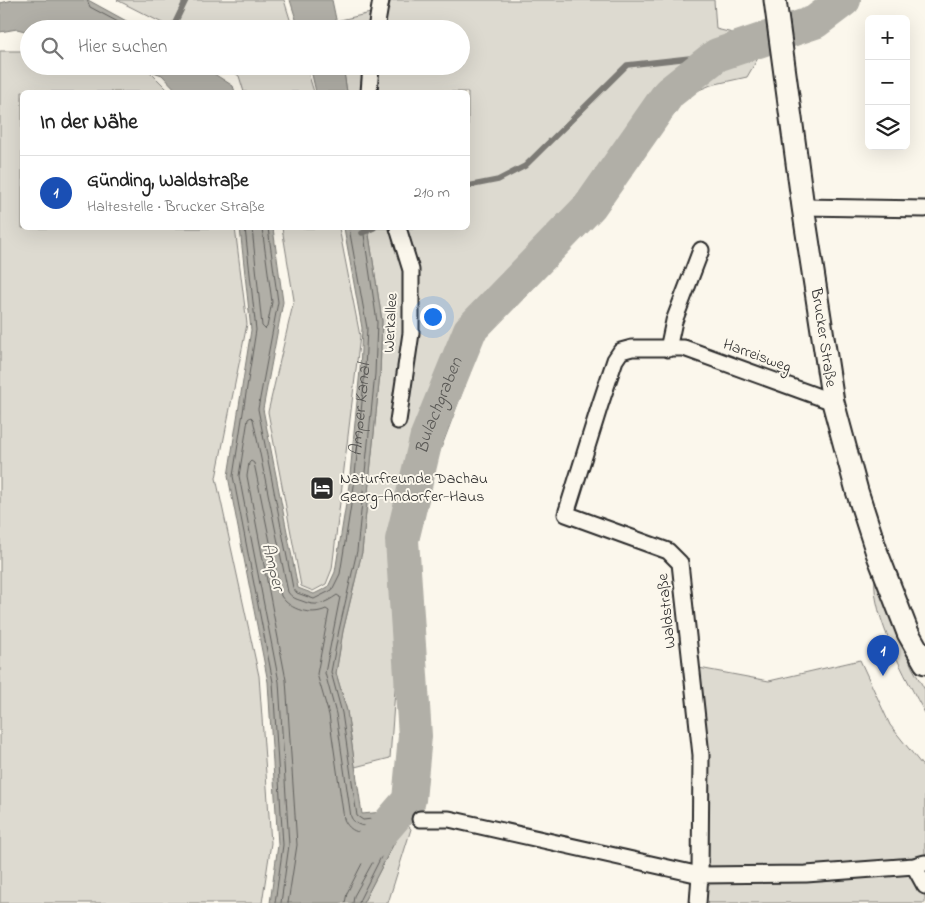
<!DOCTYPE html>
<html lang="de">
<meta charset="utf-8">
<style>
:root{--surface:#fff;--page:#f2f2f2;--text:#222;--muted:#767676;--line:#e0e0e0;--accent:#7c3aed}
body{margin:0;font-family:"Indie Flower",sans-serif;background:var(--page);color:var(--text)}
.controls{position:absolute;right:15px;top:15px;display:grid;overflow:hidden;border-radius:8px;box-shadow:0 5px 20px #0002}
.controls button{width:45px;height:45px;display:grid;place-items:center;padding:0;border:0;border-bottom:1px solid var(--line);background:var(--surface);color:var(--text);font:25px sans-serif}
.you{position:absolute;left:432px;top:316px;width:18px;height:18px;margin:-12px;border:4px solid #fff;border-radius:50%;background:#1a73e8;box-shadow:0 0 0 8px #1a73e833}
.badge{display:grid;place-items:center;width:32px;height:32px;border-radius:50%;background:var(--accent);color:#fff;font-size:16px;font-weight:700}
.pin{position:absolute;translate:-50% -41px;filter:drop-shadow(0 1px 2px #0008)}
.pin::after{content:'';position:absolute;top:26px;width:18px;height:15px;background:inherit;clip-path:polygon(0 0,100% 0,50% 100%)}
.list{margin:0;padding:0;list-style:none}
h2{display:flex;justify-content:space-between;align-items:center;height:65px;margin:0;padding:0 20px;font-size:21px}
h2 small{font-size:16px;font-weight:400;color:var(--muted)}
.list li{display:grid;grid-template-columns:32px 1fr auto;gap:15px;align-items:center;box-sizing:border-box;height:75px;padding:0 20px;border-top:1px solid var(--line)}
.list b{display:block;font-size:19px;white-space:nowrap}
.list p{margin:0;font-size:16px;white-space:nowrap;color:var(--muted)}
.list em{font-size:16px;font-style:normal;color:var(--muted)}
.icon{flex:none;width:28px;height:28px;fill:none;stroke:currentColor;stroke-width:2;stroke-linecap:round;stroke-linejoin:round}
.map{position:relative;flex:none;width:925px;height:903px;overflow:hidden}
.search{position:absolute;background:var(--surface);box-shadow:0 5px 20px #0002;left:20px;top:20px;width:450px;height:55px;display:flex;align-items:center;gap:12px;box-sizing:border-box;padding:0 18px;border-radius:28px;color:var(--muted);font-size:19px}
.panel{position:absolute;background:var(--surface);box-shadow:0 5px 20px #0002;left:20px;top:90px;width:450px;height:140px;border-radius:8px}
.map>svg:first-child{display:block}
</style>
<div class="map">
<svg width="925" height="903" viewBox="0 0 925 903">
<rect width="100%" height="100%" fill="#fbf7ec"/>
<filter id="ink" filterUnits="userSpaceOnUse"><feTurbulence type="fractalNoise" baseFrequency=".02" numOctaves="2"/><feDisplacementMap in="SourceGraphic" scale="10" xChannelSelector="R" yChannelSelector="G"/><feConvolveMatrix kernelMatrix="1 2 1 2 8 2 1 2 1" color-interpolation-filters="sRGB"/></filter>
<g filter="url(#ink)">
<!-- green -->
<path fill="#dddad0" stroke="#84827e" d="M 117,0 L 284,0 L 293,29 L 174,29 Z
M 391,0 L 714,0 L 716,29 L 754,38 L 758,58 L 747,77 L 711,85 L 675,100 L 604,210 L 486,330 L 418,509 L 401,608 L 390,758 L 355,767 L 347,711 L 336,673 L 343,631 L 362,552 L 380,374 L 382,321 L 368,228 L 468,228 L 468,92 L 347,92 L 343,66 L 461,66 L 461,29 L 338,29 L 336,21 L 388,9 Z
M 0,51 L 29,51 L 29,66 L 124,66 L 149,71 L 170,92 L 22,92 L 22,228 L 235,228 L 247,324 L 216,478 L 259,676 L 271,843 L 262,903 L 0,903 Z
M 225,66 L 306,66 L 314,92 L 244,92 L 239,76 Z
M 282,228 L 339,228 L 360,336 L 332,569 L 326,584 L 313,591 L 301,586 L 268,412 L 294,300 Z
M 875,578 L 912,667 L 925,690 L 925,713 C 907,681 871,614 875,578 Z
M 860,660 L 890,725 L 925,769 L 925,903 L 702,903 L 708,765 L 699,668 L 769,681 Z
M 405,822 L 411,829 L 388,903 L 363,903 Z"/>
<!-- water -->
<path fill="#b1afa7" stroke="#7b7a75" d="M 13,0 L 88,0 L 141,29 L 29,29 L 29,32 L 17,29 L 0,32 L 0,3 Z
M 290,0 L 332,0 L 338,29 L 299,29 Z
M 136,66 L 202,66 L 233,86 L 235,92 L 178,92 L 162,75 Z
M 310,66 L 343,66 L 347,92 L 316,92 Z
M 240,228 L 273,228 L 283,302 L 263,409 L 298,588 L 314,594 L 328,587 L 335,572 L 349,485 L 360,370 L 362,328 L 344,228 L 368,228 L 382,321 L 380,374 L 362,552 L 343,631 L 336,673 L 347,711 L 362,814 L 393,811 L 405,822 L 363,903 L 270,903 L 278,845 L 268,682 L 228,476 L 251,330 Z"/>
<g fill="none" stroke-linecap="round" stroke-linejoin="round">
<!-- shore -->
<g stroke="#61605d" stroke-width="1">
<path d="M 87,0 L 90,7 L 131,29"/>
<path d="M 245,228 L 256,330 L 233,476 L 273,682 L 283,845 L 275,903"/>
<path d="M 252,228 L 262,326 L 265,329 L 267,327 L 272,302 L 262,228"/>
<path id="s1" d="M 268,228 L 278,302 L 258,409 L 293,588 L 297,593 L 314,599 L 332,590 L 340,574 L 354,486 L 365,370 L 367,328 L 349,228"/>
<path d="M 281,903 L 289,845 L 279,682 L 239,476 L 248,419 L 251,417 L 253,419 L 288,592 C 292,598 296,599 302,601 C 316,607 324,604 337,595 L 340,597 L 325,673 L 336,714 L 351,817 C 358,831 375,825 387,823 L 390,825 L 375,858 L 354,896 L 353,903"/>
<path d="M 288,903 L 297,845 L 286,680 L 247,476 L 249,463 L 251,461 L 254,463 L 281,596 C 290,610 311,616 326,609 L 329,611 L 317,674 L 329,715 L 344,819 C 350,833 361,834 375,832 L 377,834 L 347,893 L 345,903"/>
<path d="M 359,903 L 360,899 L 398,823 L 391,817 L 363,820 L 357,816 L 342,713 L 331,672 L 339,630 L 357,551 L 375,374 L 377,322 L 363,228"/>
</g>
<!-- stream -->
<path stroke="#7b7a75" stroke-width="5.5" d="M 172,29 L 186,0
M 468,186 L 498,180 L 525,166 L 627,65 L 717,55
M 362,233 L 374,228"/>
<!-- river -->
<path stroke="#b1afa7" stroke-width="34" id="s2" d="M 366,847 L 373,842 L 409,800 L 415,736 L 402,540 L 427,436 L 470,330 L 590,206 L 669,93 L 717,55 L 815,22 L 844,0"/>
<!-- minor casing -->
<g stroke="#2b2b2b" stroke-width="19">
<path id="minor" d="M 376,29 L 381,0
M 369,92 L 371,66
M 803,207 L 925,209
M 668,349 L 674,321 L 701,250
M 833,402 L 684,348 L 632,348 L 621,351 L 615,360 L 600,405 L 566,514 L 668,551 L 680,563 L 701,755 L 700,875 L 806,874 L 914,866 L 925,863
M 398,421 L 411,333 L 411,270 L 398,228
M 420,819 L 449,819 L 700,875 L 698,903
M 914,866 L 925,886"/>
</g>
<!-- secondary casing -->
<g stroke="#2b2b2b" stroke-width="25">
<g id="secondary">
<path id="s3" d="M 775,0 L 803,207 L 833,402 L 857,491 L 877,553 L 908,633 L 925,663"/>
</g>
</g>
<!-- minor -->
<use href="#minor" stroke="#fbf7ec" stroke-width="15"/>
<!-- secondary -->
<use href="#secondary" stroke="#fbf7ec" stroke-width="21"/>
</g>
</g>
<!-- icons -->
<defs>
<g id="hotel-square" transform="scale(1.25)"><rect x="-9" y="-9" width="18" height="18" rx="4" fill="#2b2b2b" stroke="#fbf7ec"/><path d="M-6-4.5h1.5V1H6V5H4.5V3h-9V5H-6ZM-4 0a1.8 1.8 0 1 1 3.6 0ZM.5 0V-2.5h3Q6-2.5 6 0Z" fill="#fff"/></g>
</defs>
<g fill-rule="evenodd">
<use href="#hotel-square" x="322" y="488"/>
</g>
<g text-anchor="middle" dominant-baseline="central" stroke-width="4" stroke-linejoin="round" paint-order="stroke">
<!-- street labels -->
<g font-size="16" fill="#2b2b2b" stroke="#fbf7ec">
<text transform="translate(391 323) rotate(-87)">Werkallee</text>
<text stroke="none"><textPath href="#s3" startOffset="341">Brucker Straße</textPath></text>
<text transform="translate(757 356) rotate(20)">Harreisweg</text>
<text transform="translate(667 611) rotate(-96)">Waldstraße</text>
</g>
<!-- poi labels -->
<g font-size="16" fill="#2b2b2b" stroke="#fbf7ec" text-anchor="start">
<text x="340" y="479">Naturfreunde Dachau<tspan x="340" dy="18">Georg-Andorfer-Haus</tspan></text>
</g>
<!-- water labels -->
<g font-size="18" font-style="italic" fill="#5a5956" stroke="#fbf7ec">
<text stroke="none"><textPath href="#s2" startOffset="464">Bulachgraben</textPath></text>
<text stroke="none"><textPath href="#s1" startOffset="594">Amper Kanal</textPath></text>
<text transform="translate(272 567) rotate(76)">Amper</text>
</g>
</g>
</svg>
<div class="controls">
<button>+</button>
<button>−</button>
<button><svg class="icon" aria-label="layers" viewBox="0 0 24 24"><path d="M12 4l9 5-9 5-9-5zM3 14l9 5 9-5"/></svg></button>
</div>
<div class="you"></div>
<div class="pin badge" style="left:883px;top:676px;background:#1a4fb4">1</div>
<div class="search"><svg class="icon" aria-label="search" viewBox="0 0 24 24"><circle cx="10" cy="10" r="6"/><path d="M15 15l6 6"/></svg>Hier suchen</div>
<section class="panel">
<h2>In der Nähe<small></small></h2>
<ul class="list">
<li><span class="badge" style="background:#1a4fb4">1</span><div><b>Günding, Waldstraße</b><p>Haltestelle · Brucker Straße</p></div><em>210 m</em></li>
</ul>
</section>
</div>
